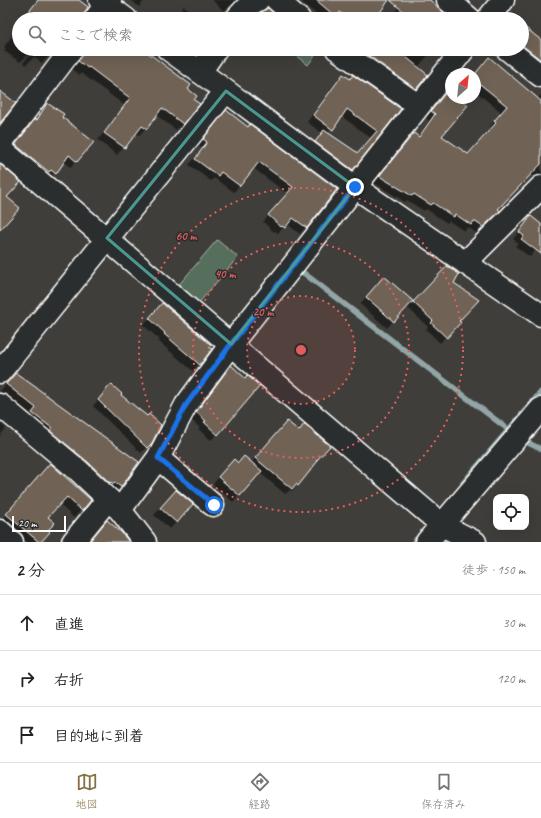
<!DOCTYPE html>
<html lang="ja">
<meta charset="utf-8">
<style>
:root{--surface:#fff;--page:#f6f6f6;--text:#222;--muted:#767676;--line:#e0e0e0;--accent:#857141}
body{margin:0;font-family:Caveat,"Klee One",sans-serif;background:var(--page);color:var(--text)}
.controls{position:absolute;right:12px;bottom:12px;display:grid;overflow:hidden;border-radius:8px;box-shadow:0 4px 16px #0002}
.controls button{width:36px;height:36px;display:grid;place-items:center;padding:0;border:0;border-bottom:1px solid var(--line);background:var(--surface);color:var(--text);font:20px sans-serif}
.compass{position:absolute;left:445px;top:68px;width:36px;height:36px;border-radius:50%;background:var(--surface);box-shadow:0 4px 16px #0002;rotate:27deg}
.scale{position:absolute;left:12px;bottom:10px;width:54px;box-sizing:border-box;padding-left:4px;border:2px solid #fff;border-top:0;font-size:11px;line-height:14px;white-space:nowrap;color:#fff;-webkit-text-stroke:3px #2a2d2e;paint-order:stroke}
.stop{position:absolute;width:12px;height:12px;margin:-9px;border:3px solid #1a73e8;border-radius:50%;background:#fff}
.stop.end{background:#1a73e8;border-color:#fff;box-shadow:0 1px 4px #0008}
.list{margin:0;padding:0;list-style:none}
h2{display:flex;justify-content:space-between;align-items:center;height:52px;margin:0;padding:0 16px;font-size:17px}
h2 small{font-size:13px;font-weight:400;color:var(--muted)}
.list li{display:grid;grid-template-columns:26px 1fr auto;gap:12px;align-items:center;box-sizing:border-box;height:56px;padding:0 16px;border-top:1px solid var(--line)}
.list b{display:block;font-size:15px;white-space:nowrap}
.list em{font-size:13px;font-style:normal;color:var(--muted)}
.icon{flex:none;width:22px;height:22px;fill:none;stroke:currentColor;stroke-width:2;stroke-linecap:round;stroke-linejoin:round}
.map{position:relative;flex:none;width:541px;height:542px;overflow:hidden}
.search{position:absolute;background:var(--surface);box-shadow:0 4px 16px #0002;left:12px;right:12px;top:12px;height:44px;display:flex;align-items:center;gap:10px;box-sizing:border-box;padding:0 14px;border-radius:22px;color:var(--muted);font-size:15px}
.sheet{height:220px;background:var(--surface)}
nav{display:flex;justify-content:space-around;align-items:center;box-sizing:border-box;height:56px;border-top:1px solid var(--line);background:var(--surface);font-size:11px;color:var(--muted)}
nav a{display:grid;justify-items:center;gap:2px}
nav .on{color:var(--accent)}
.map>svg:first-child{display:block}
</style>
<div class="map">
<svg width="541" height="542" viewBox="0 0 541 542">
<rect width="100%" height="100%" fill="#3f3e3a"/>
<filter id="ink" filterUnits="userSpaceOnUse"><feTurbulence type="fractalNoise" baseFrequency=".025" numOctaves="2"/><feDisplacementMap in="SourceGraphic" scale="8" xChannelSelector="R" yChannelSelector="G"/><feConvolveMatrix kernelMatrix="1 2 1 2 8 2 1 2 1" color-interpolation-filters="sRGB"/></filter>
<g filter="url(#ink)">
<!-- green -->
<path fill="#566e5c" stroke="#aab6ae" d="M 287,49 L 320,49 L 308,65 Z
M 217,240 L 238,257 L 197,305 L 177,287 Z"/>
<!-- shadow -->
<path fill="#0007" fill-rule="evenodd" d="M 131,0 L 145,0 L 139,7 Z
M 212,0 L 237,0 L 224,11 Z
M 299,0 L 372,0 L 357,19 L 322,19 Z
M 405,0 L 429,0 L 449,19 L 399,19 L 393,14 Z
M 184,6 L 199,19 L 172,19 Z
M 19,26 L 19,49 L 55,49 L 42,63 L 34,57 L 26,65 L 23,63 L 32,53 L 31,52 L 20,62 L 4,51 L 6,48 L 4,47 Z
M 541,41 L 541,60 L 538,63 L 527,54 L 536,43 Z
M 75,49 L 150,49 L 153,51 L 150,55 L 186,89 L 183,123 L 176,130 L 156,115 L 146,128 L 139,135 L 135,133 L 117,155 L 98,140 L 124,105 L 81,73 L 80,75 L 72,69 L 78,59 Z
M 182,49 L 200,49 L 192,57 Z
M 375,49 L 447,49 L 439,57 L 432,51 L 417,68 L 416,88 L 410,95 L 363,62 Z
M 475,74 L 537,99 L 541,95 L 541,174 L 536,179 L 530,174 L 496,209 L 498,211 L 476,233 L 468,227 L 464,231 L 449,221 L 447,223 L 426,209 L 424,211 L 407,200 L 405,202 L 374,183 L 408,140 L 414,134 L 418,137 L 429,121 L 426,118 L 449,91 L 451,93 L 451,98 L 458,98 L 441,136 L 468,155 L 491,130 L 489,128 L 501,112 L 475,91 Z
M 343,76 L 400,109 L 345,176 L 310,149 L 322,133 L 307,122 L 336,82 ZM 341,116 L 371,138 L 357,154 L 328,133 Z
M 44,113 L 61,117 L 76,161 L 70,167 L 64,162 L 49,179 L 11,152 Z
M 220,118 L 248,128 L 336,190 L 300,234 L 287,224 L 278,233 L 275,231 L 274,232 L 263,222 L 288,194 L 253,168 L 234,192 L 214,178 L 211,181 L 189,165 L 202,149 L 198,146 Z
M 531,217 L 541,225 L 541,244 L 530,257 L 515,246 L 518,243 L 513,239 Z
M 441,273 L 452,283 L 458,321 L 440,343 L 426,329 L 428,327 L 408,308 Z
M 378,283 L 393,321 L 387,328 L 360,304 Z
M 156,310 L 210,349 L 193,371 L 158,341 L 160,340 L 143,325 Z
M 231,367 L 218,434 L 211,440 L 198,429 L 200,428 L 190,419 L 224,373 Z
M 16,374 L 138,463 L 120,487 L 114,493 L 27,420 L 31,414 L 7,396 L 1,402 L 0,396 L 3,393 L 0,391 Z
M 106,391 L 120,395 L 151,442 L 141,453 L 93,406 Z
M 0,423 L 6,428 L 0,436 Z
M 281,428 L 314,461 L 297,485 L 292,491 L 290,490 L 285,494 L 259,472 L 233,502 L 213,484 L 227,467 L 238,464 L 251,463 Z
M 43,472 L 81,510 L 74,518 L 59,504 L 46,517 L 47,531 L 40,542 L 14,542 L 0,521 Z
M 176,491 L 176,522 L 170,529 L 154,515 Z"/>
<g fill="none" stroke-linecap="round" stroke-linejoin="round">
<!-- stream -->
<path stroke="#93a6a7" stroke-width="5.5" d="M 301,271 L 509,430
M 526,442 L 541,449
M 463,483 L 541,392
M 414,542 L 421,534"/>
</g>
<!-- building -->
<path fill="#706456" stroke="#fff" d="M 38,0 L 79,0 L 88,7 L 85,12 L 83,19 L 23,19 Z
M 316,0 L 389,0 L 375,19 L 349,19 L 340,12 L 336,17 Z
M 390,0 L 430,0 L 451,19 L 412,19 Z
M 268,8 L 280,19 L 253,19 L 257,15 Z
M 522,25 L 541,40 L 541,60 L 522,45 Z
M 84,49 L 143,49 L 191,85 L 188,89 L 197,96 L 194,100 L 200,104 L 183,124 L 162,108 L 147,129 L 142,126 L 125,148 L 104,133 L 130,98 L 89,67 L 88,68 L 78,61 L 82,56 Z
M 374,49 L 413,49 L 406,57 L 428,75 L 416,89 L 369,56 Z
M 489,57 L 541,101 L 541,164 L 498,209 L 500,211 L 483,227 L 474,221 L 471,225 L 455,214 L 454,217 L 433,203 L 431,205 L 414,194 L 412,196 L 379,176 L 414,133 L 419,137 L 435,114 L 431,111 L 449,89 L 451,91 L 451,98 L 459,98 L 468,105 L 442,136 L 468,154 L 496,123 L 494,121 L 507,106 L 475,80 L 475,74 Z
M 343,74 L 350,79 L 353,75 L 401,109 L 353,170 L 315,142 L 324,130 L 358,153 L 377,131 L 347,109 L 333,130 L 313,115 Z
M 0,91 L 16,103 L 0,123 Z
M 47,103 L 64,114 L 62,117 L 94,142 L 77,162 L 69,155 L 56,174 L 51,170 L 49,172 L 16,145 L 16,144 L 35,119 L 37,120 Z
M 226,110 L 248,127 L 250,124 L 337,189 L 307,228 L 293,218 L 285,228 L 282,226 L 281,227 L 268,215 L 293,187 L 259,162 L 240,186 L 221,172 L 218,176 L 195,159 L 207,142 L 203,139 Z
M 0,164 L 21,182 L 7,197 L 20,208 L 0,230 Z
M 531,216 L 541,224 L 541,254 L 521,239 L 524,236 L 519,232 Z
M 447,266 L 459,274 L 454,283 L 479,300 L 459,321 L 461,322 L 447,338 L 431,323 L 433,321 L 413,302 Z
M 384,276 L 413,301 L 394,322 L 366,297 Z
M 162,303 L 211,345 L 209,347 L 212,349 L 200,365 L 164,334 L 165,333 L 149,318 Z
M 231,365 L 245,378 L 247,375 L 260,386 L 218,435 L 204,422 L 206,421 L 196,412 Z
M 16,373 L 139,462 L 121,487 L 114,482 L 113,484 L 111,482 L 110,483 L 88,462 L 50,431 L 52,428 L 32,413 L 36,408 L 6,384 Z
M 111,384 L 122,394 L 121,395 L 147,416 L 149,414 L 161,425 L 152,443 L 147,448 L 98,400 Z
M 287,421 L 299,431 L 304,424 L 330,446 L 316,461 L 317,462 L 310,471 L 298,486 L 296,484 L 292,489 L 255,458 Z
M 244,456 L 262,471 L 240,496 L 218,477 L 234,459 L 238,463 Z
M 50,463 L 91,500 L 82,511 L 67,497 L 48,517 L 55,523 L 48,530 L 50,532 L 41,542 L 39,542 L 6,514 Z
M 176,490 L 193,504 L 177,523 L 160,508 Z
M 107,520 L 122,533 L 129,542 L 89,542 Z"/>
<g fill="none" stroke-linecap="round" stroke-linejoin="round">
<!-- minor casing -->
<g stroke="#fff" stroke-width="25">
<path id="minor" d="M 100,0 L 126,19
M 277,0 L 299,19
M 448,0 L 470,19
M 95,19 L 110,0
M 236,19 L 249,5 L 258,0
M 488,19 L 503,0
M 168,49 L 226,91 L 355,187 L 541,315
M 337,49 L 419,106
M 507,49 L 541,76
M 200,72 L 216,49
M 0,144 L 72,49
M 0,148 L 442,525 L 475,542
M 465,263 L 541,187
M 0,372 L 226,91
M 0,405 L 79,471 L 120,510 L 145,542
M 158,458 L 213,505
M 120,510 L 158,458 L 186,405 L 231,344 L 464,49
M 0,531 L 12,542
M 73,542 L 108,499
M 427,542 L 541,409"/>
</g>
<!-- minor -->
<use href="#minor" stroke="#2a2d2e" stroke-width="22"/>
</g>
</g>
<g fill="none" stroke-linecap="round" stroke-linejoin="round" filter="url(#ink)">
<!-- route -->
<path stroke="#1a73e8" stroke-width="5" d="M 214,505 L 158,458 L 186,405 L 231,344 L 355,187"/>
</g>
<!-- marked area -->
<path fill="none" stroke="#4b9892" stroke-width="3" stroke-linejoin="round" d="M 226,91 L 355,187 L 231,344 L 107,238 Z"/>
<!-- distance rings -->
<circle cx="301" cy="350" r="54" fill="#e05e5e" fill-opacity=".12"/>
<g fill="none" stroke="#e05e5e" stroke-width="2" stroke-dasharray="2 4">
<circle cx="301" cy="350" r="54"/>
<circle cx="301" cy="350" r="108"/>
<circle cx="301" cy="350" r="162"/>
</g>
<circle cx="301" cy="350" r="6" fill="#e05e5e" stroke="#2a2d2e" stroke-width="2"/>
<g font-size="12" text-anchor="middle" font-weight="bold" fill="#e05e5e" stroke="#2a2d2e" stroke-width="3" stroke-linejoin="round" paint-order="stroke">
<text x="186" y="240">60 m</text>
<text x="225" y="278">40 m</text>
<text x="263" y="316">20 m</text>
</g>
</svg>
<div class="controls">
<button><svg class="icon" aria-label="locate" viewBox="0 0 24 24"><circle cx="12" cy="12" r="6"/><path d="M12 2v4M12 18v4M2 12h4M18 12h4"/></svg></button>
</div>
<svg class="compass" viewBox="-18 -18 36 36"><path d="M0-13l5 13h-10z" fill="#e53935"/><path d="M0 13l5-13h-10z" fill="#767676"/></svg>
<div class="scale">20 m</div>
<div class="stop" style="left:214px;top:505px"></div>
<div class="stop end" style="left:355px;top:187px"></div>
<div class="search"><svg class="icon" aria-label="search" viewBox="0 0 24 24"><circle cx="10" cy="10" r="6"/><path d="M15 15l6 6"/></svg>ここで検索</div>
</div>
<section class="sheet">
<h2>2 分<small>徒歩 · 150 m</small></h2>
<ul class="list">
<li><svg class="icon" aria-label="ahead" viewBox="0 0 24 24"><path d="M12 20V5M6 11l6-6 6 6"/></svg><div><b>直進</b></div><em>30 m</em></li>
<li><svg class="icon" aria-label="right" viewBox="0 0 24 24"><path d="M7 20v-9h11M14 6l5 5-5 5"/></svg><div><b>右折</b></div><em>120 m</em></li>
<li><svg class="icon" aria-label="arrive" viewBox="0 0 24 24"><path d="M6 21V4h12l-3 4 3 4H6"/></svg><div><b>目的地に到着</b></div></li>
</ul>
</section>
<nav>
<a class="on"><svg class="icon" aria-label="map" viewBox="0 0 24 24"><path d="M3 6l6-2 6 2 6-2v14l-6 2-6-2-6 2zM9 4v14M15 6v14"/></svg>地図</a>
<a><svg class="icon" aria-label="directions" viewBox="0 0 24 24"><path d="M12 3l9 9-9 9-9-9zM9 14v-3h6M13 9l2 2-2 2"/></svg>経路</a>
<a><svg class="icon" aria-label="saved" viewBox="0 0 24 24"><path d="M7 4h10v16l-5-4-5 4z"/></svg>保存済み</a>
</nav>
